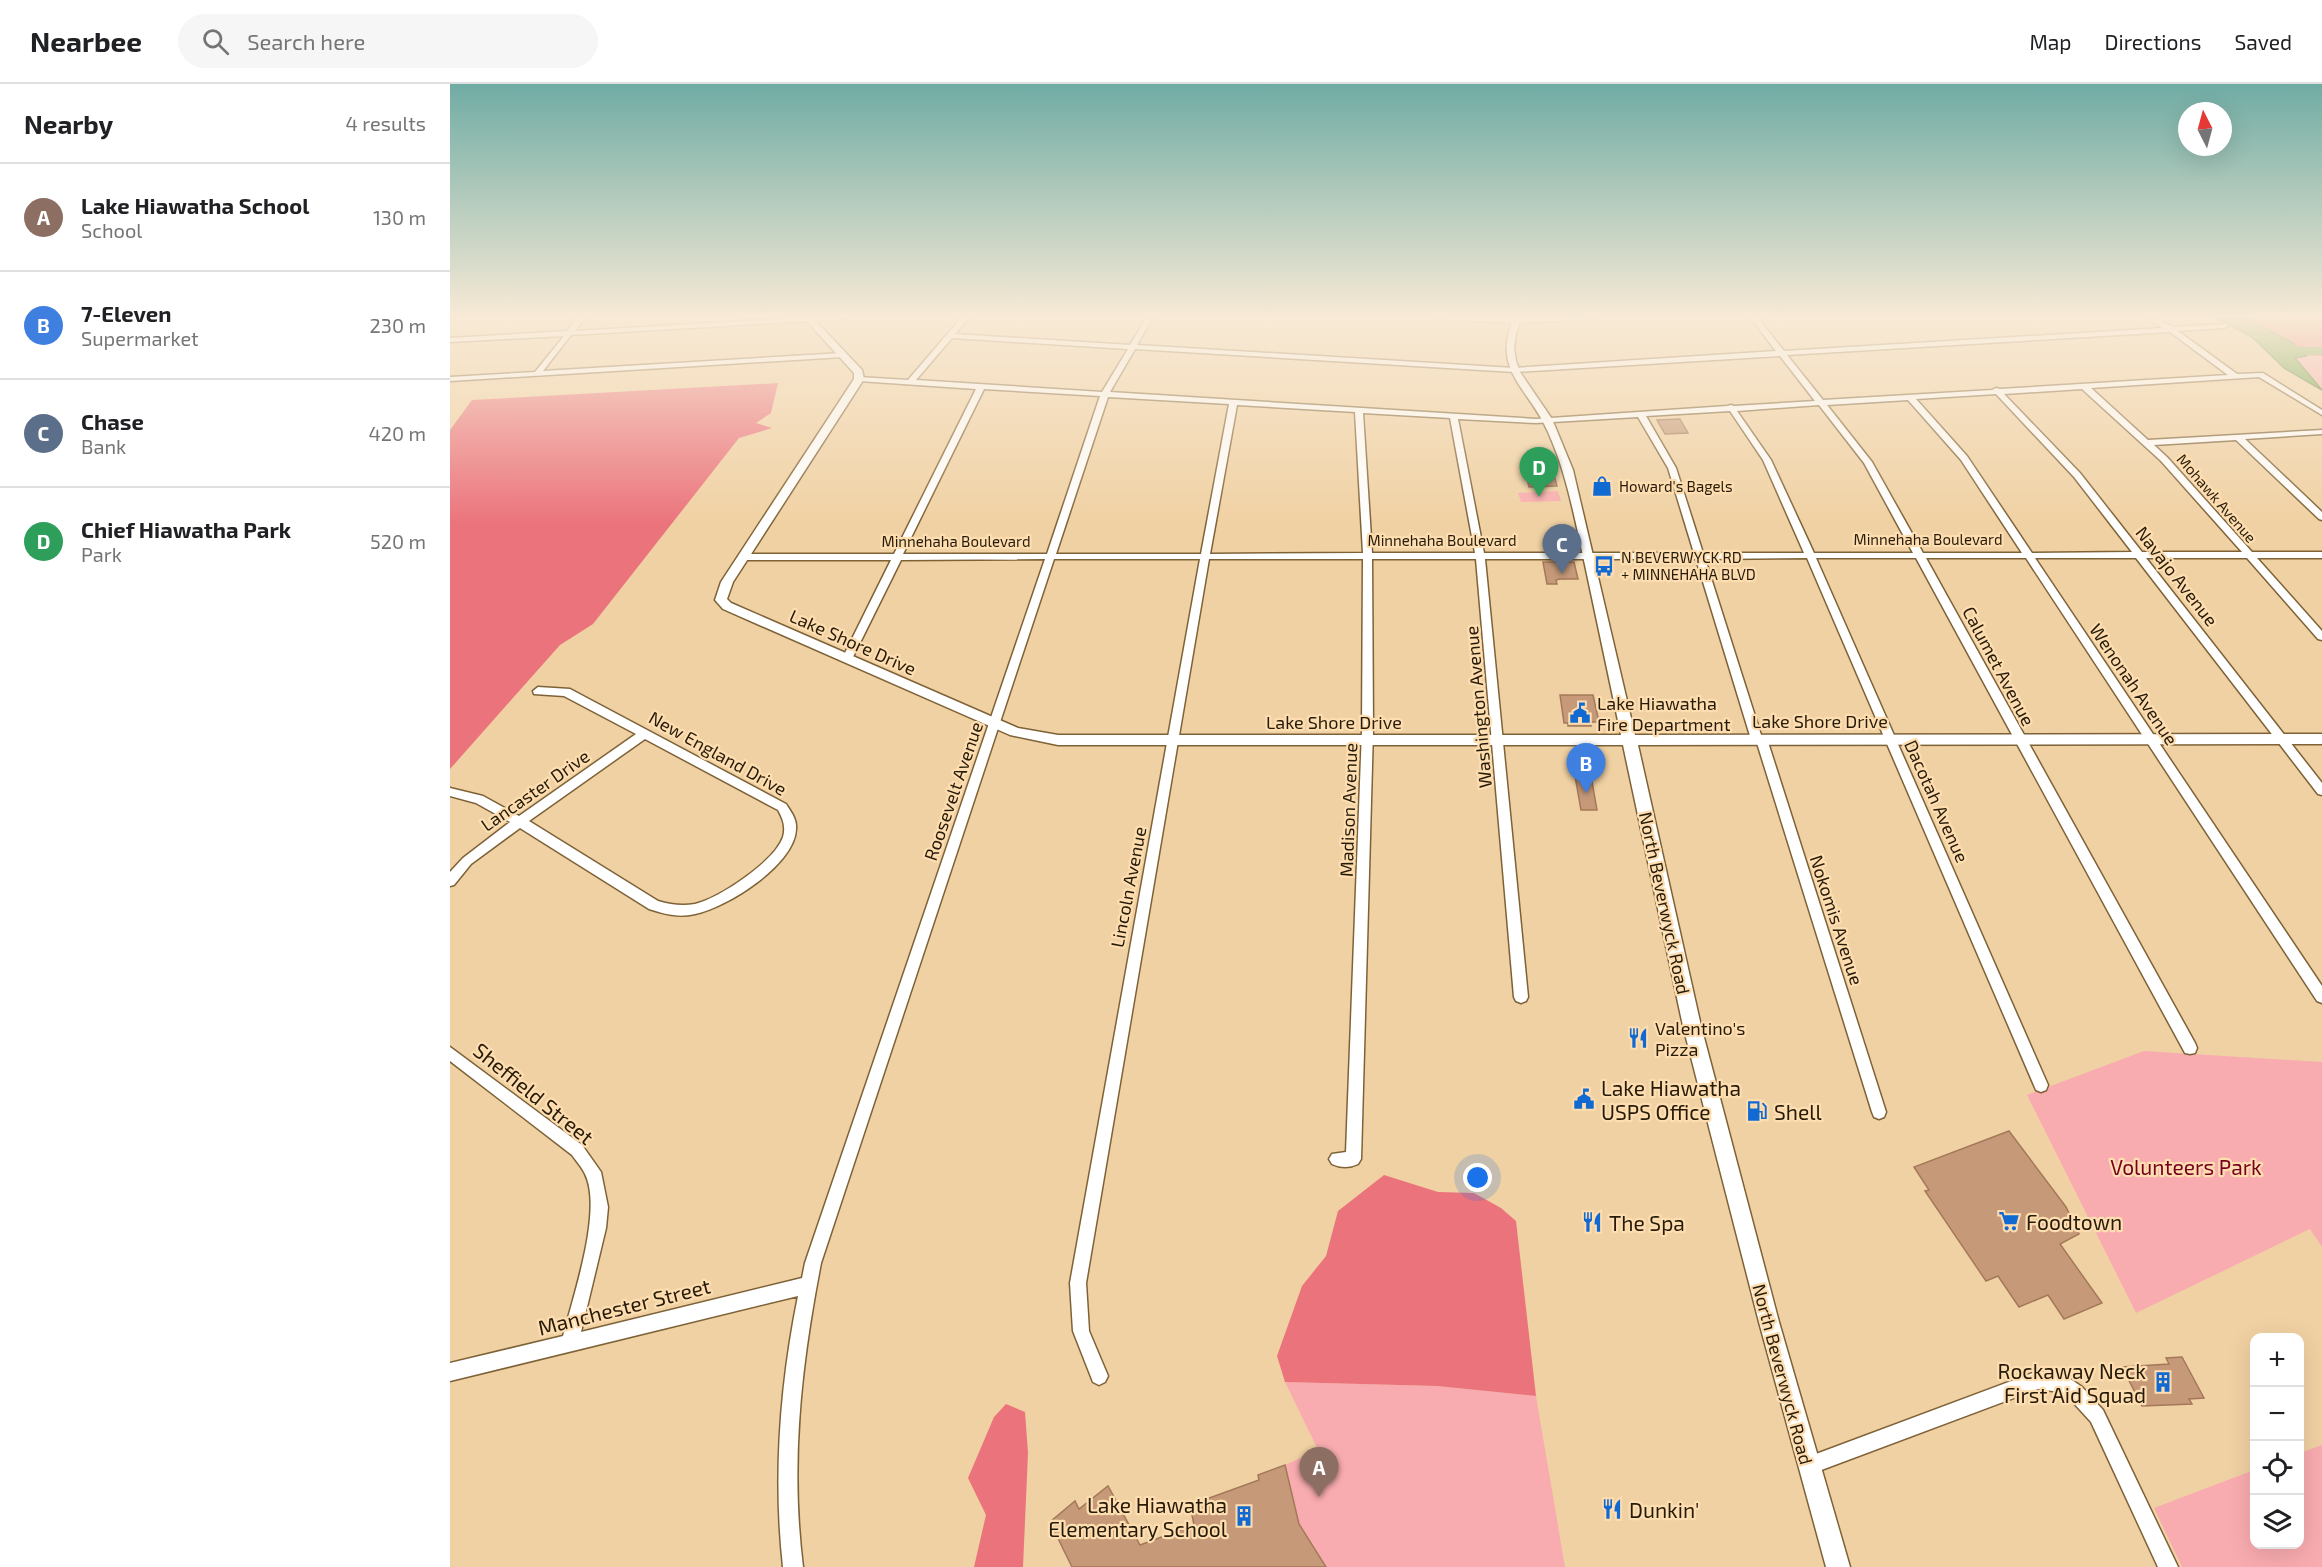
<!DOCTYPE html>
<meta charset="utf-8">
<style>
:root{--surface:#fff;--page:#f6f6f6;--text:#202124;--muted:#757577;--line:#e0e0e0;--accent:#1169d2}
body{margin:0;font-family:"Exo 2",sans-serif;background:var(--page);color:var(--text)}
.controls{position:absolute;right:18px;bottom:18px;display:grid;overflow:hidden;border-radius:12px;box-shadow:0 6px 24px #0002}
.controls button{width:54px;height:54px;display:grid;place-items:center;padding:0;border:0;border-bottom:2px solid var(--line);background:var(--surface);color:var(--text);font:30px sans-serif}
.compass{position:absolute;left:1728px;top:18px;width:54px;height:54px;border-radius:50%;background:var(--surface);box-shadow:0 6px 24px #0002;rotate:354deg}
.you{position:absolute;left:1028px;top:1094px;width:21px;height:21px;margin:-15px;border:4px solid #fff;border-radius:50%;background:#1a73e8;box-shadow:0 0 0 9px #1a73e833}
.badge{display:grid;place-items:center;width:39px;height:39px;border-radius:50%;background:var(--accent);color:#fff;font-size:20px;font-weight:700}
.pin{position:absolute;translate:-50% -50px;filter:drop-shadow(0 2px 3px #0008)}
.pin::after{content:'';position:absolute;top:32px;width:21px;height:18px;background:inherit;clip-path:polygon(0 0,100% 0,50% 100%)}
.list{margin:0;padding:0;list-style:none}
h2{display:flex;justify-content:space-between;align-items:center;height:78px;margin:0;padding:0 24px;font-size:26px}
h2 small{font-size:20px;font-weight:400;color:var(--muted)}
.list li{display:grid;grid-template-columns:39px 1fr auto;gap:18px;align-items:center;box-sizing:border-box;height:108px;padding:0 24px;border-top:2px solid var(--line)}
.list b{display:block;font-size:22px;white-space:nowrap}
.list p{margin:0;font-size:20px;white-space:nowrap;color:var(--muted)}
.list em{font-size:20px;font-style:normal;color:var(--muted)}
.icon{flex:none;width:33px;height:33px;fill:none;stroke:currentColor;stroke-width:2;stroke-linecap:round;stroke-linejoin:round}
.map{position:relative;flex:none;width:1872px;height:1483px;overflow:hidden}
header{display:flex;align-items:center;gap:36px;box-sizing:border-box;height:84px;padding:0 30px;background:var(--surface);border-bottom:2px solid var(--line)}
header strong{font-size:28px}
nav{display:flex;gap:33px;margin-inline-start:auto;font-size:21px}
.search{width:420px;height:54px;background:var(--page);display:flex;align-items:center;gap:15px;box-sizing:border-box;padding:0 21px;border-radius:33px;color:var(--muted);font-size:22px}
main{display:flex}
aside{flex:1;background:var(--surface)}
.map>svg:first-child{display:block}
</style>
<header>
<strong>Nearbee</strong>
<div class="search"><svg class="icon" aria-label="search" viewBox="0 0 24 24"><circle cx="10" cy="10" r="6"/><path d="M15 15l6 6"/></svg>Search here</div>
<nav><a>Map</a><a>Directions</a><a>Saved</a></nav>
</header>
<main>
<aside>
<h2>Nearby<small>4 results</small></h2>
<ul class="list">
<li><span class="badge" style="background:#8d6e63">A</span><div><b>Lake Hiawatha School</b><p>School</p></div><em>130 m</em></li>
<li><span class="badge" style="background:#3f7fe0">B</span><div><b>7-Eleven</b><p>Supermarket</p></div><em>230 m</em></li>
<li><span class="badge" style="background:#5c6f8a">C</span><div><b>Chase</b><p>Bank</p></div><em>420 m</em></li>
<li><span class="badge" style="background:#2e9e5b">D</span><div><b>Chief Hiawatha Park</b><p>Park</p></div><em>520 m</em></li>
</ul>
</aside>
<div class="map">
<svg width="1872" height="1483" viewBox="0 0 1872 1483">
<rect width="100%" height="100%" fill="#f0d1a3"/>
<!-- green -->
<path fill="#f9acaf" d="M 1872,272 L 1872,304 L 1844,274 Z
M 1108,407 L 1111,417 L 1071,418 L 1068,409 Z
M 1694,967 L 1872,978 L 1872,1163 L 1860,1145 L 1686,1229 L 1577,1011 Z
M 835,1298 L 987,1302 L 1086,1312 L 1115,1483 L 876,1483 L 849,1440 L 835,1381 L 868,1366 Z
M 1872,1361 L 1872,1483 L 1732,1483 L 1704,1424 L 1804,1386 L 1804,1460 L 1850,1460 L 1850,1369 Z"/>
<!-- forest -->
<path fill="#eb737c" d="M 1793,233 L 1872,233 L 1872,272 L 1856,272 L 1843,259 Z
M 328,299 L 321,329 L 306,339 L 322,344 L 289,354 L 143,540 L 110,561 L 0,685 L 0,346 L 22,316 Z
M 934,1091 L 988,1108 L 1024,1109 L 1051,1124 L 1066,1137 L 1086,1312 L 987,1302 L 835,1298 L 827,1272 L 852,1202 L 876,1172 L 888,1127 Z
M 556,1320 L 575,1328 L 578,1369 L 573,1483 L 524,1483 L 536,1431 L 518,1394 L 544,1333 Z"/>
<!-- water -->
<path fill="#5d9f3d" stroke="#4c772d" stroke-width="1.5" d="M 1764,233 L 1793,233 L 1843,259 L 1856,272 L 1845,274 L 1872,306 L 1834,284 L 1802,253 Z"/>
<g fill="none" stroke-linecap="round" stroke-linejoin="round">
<!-- river -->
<path fill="#5d9f3d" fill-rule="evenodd" d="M 1772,233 L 1789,233 L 1848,263 L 1872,263 L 1872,271 L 1841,270 Z"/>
</g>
<!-- building -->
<path fill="#c69a79" stroke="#a4795a" stroke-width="1.5" d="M 1230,335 L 1238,349 L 1215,350 L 1207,336 Z
M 1100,376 L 1107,402 L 1079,403 L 1073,377 Z
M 1093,478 L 1124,478 L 1128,495 L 1110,495 L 1106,496 L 1107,500 L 1097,500 Z
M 1110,611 L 1143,611 L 1149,638 L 1140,638 L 1141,642 L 1118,642 L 1118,639 L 1114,639 Z
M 1125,692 L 1141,692 L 1147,726 L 1131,726 Z
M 1559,1047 L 1616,1123 L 1629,1150 L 1610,1160 L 1652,1219 L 1614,1235 L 1598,1211 L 1569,1223 L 1548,1192 L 1536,1197 L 1475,1107 L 1479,1106 L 1464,1083 Z
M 1732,1273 L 1754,1314 L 1739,1315 L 1742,1320 L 1692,1322 L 1672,1283 L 1719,1280 L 1716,1274 Z
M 835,1381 L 849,1440 L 876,1483 L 622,1483 L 600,1438 L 625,1417 L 629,1425 L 658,1402 L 690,1461 L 744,1441 L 740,1421 L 809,1396 L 808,1391 Z"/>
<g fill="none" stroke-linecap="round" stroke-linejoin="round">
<!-- minor casing -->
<g stroke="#7e6237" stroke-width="3">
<path id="minor" d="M 128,233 L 136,233 L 125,247 L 361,233 L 399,233 L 395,235 L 121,251 L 93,287 L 393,269 L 397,271 L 393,273 L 0,297 L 0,293 L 85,288 L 114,252 L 0,258 L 0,254 L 117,247 Z
M 512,233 L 520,233 L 505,250 L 680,261 L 697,233 L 703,233 L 687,261 L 1064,284 L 1326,267 L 1300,233 L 1307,233 L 1334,267 L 1713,244 L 1694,233 L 1702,233 L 1723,243 L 1777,240 L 1778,242 L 1774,244 L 1728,247 L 1787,290 L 1813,289 L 1872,326 L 1872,331 L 1809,293 L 1641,304 L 1698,356 L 1872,346 L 1872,350 L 1795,355 L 1872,428 L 1872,436 L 1869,435 L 1786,356 L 1704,361 L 1717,373 L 1802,468 L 1872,468 L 1872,474 L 1807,474 L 1872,547 L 1872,556 L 1868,555 L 1797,474 L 1696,474 L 1872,699 L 1872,711 L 1868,710 L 1686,474 L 1585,474 L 1872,902 L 1872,919 L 1867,917 L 1576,474 L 1476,474 L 1745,959 L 1747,964 L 1745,969 L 1740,970 L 1735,969 L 1466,474 L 1366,474 L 1598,1001 L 1596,1006 L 1591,1008 L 1586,1006 L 1357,474 L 1255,475 L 1311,651 L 1317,655 L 1436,1028 L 1434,1033 L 1429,1035 L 1424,1033 L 1422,1028 L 1307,659 L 1301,655 L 1246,475 L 1035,475 L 1078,913 L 1076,917 L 1071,919 L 1066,917 L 1064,913 L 1026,475 L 922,475 L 923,646 L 911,1075 L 908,1080 C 900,1084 890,1084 882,1080 L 879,1075 L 882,1070 L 896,1068 L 912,646 L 913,475 L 759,475 L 636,1199 L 639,1247 L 658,1292 L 655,1298 L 649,1301 L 643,1298 L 623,1247 L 620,1199 L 750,475 L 604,475 L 371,1179 C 351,1282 340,1379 353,1483 L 333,1483 C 323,1392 330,1301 348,1212 L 0,1297 L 0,1279 L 113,1252 C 123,1213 153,1126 135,1090 C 132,1083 126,1077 122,1071 L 0,977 L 0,963 L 132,1061 L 151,1088 L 158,1123 L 156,1144 L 131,1248 L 352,1194 L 355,1179 L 595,475 L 451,476 L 402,575 L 397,578 L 392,575 L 441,476 L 293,476 L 288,473 L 293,470 L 444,470 L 526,305 L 409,297 L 405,295 L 409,293 L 458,296 ZM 1720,248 L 1778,291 L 1550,305 L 1546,304 L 1542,306 L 1373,316 L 1337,271 ZM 502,254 L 678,265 L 652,308 L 466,296 ZM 685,265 L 1064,288 L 1330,272 L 1365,317 L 1284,322 L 1281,321 L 1277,322 L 1086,335 L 660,308 ZM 534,305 L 650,312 L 597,470 L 453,470 ZM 1632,305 L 1711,377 L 1792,468 L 1692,468 L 1630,389 L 1554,310 ZM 1546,310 L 1624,393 L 1682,468 L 1582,469 L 1517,372 L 1466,315 ZM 658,313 L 779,320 L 751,470 L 606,470 ZM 1458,316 L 1511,376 L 1572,469 L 1473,469 L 1422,378 L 1377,321 ZM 787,321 L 905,328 L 913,469 L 760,470 ZM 1369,321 L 1414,379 L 1463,469 L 1364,469 L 1321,376 L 1287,327 ZM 1280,327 L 1313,376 L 1354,469 L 1253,469 L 1226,384 L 1196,332 ZM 913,329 L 1000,334 L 1025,469 L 922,469 ZM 1188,333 L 1218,384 L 1244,469 L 1034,469 L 1008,335 L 1086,339 Z
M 984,233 L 1066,235 L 1151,233 L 1147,235 L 1066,239 L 988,235 Z
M 88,603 L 120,605 L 336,720 C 341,728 347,735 346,745 C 345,781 276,824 245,830 C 228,834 215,830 199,825 L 70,744 L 21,780 L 4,801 L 0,802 L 0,788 L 13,774 L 60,738 L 26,719 L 0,712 L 0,704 L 33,712 L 69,732 L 186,650 L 114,612 L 84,610 L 83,607 ZM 195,655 L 328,726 C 333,735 336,743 333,753 C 325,777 270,814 245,820 C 233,822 221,821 208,817 L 79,737 Z
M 1588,1287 L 1619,1294 L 1632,1303 L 1653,1326 L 1728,1483 L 1708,1483 L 1641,1338 L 1620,1315 L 1610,1308 L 1588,1305 L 1358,1391 L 1352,1388 L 1349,1382 L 1352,1376 L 1358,1373 Z"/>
</g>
<!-- tertiary casing -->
<g stroke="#7e6237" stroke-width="3">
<path id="tertiary" d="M 353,233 L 362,233 L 412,286 L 414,295 L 283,498 L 277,515 L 281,519 L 568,644 L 608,651 L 1171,651 C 1159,594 1147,537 1135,481 C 1125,436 1117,390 1098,348 C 1078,302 1041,288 1064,233 L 1072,233 L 1066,250 L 1064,264 L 1066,277 L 1070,288 L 1102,335 L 1123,386 L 1185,651 L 1872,650 L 1872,660 L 1188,661 L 1251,942 L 1329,1238 L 1400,1483 L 1376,1483 L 1309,1238 L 1233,942 L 1173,661 L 608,661 L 560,651 L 273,525 L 265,516 L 271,498 L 404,295 L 404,289 Z"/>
</g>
<!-- minor -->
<use href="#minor" fill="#fff" fill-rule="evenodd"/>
<!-- tertiary -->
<use href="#tertiary" fill="#fff" fill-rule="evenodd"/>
</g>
<!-- sky -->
<linearGradient id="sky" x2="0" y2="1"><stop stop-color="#70aca4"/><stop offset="0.53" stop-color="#f8ead6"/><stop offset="1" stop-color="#f8ead6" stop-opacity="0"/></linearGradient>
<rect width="1872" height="440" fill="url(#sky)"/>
<!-- icons -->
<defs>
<g id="shop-bare" transform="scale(1.62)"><path d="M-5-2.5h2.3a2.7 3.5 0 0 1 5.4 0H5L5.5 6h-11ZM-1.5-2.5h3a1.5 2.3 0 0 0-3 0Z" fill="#1169d2" stroke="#fedeb0" stroke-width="2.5" paint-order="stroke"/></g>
<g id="bus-bare" transform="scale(1.62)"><path d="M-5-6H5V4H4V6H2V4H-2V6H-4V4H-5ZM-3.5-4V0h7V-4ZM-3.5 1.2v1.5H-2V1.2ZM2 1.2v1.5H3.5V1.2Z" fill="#1169d2" stroke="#fedeb0" stroke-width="2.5" paint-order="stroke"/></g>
<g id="civic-bare" transform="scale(1.62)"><path d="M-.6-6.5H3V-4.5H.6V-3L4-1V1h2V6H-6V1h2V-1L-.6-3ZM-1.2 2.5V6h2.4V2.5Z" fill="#1169d2" stroke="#fedeb0" stroke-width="2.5" paint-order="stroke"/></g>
<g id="restaurant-bare" transform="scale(1.62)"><path d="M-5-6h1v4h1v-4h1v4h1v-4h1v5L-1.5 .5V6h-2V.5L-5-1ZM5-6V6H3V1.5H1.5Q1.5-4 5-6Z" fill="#1169d2" stroke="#fedeb0" stroke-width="2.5" paint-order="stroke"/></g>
<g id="fuel-bare" transform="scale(1.62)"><path d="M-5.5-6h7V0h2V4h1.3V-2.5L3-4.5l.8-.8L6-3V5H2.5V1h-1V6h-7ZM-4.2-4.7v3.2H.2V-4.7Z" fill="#1169d2" stroke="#fedeb0" stroke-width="2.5" paint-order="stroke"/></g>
<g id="supermarket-bare" transform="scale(1.62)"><path d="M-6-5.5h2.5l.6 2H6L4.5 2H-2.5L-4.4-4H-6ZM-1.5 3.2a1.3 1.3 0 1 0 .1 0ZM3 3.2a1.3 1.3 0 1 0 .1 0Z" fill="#1169d2" stroke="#fedeb0" stroke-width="2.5" paint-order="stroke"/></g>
<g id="building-bare" transform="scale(1.62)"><path d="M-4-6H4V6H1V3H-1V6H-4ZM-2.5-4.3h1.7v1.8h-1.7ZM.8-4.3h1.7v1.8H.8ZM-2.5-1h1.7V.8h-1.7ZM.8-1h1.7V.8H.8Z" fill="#1169d2" stroke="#fedeb0" stroke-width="2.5" paint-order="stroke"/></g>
</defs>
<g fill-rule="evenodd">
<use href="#shop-bare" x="1152" y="402"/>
<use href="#bus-bare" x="1154" y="482"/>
<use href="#civic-bare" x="1130" y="629"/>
<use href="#restaurant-bare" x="1188" y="954"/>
<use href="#civic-bare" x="1134" y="1015"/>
<use href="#fuel-bare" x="1307" y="1027"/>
<use href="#supermarket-bare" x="1559" y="1137"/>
<use href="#restaurant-bare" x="1142" y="1138"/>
<use href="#building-bare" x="1713" y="1298"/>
<use href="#restaurant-bare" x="1162" y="1425"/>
<use href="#building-bare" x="794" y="1432"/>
</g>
<g text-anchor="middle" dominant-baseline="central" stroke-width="4.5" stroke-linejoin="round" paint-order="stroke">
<!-- far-poi labels -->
<g font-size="15" fill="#261b09" stroke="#fedeb0" text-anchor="start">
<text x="1169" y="402">Howard's Bagels</text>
<text x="1171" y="473">N BEVERWYCK RD<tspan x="1171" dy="17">+ MINNEHAHA BLVD</tspan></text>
</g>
<!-- far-street labels -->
<g font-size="15" fill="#261b09" stroke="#fedeb0">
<text transform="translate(1767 414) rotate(49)">Mohawk Avenue</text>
<text x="1478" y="455">Minnehaha Boulevard</text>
<text x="992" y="456">Minnehaha Boulevard</text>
<text x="506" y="457">Minnehaha Boulevard</text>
</g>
<!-- street labels -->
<g font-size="18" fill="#261b09" stroke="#fedeb0">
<text transform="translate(1727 492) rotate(52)">Navajo Avenue</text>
<text transform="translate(403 558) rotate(24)">Lake Shore Drive</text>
<text transform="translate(1549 582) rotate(62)">Calumet Avenue</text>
<text transform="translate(1684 600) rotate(56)">Wenonah Avenue</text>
<text transform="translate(1028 623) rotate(-95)">Washington Avenue</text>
<text x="1370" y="637">Lake Shore Drive</text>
<text x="884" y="638">Lake Shore Drive</text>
<text transform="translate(268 669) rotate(29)">New England Drive</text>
<text transform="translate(85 706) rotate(-35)">Lancaster Drive</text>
<text transform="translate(503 707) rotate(-71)">Roosevelt Avenue</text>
<text transform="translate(1487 717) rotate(66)">Dacotah Avenue</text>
<text transform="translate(898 726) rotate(-88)">Madison Avenue</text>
<text transform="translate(678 803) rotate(-79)">Lincoln Avenue</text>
<text transform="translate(1215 819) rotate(78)">North Beverwyck Road</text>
<text transform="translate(1387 836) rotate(72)">Nokomis Avenue</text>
<text transform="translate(1333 1290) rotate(75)">North Beverwyck Road</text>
</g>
<!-- poi labels -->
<g font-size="18" fill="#261b09" stroke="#fedeb0" text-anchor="start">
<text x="1147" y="619">Lake Hiawatha<tspan x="1147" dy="21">Fire Department</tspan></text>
<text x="1205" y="944">Valentino's<tspan x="1205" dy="21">Pizza</tspan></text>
</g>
<!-- near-poi labels -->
<g font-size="21" fill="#261b09" stroke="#fedeb0" text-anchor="start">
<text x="1151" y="1003">Lake Hiawatha<tspan x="1151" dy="24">USPS Office</tspan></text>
<text x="1324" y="1027">Shell</text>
<text x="1576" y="1137">Foodtown</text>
<text x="1159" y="1138">The Spa</text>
<text x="1696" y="1286" text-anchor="end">Rockaway Neck<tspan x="1696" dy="24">First Aid Squad</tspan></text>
<text x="777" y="1420" text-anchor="end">Lake Hiawatha<tspan x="777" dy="24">Elementary School</tspan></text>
<text x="1179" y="1425">Dunkin'</text>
</g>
<!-- near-street labels -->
<g font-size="21" fill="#261b09" stroke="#fedeb0">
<text transform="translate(84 1009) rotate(39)">Sheffield Street</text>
<text transform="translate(174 1222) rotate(-14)">Manchester Street</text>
</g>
<!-- near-park labels -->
<g font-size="21" fill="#760120" stroke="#fedeb0">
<text x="1736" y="1082">Volunteers Park</text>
</g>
</g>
</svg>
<div class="controls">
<button>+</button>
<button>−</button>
<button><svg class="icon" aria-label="locate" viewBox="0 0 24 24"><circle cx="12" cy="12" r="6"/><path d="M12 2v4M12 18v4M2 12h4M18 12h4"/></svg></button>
<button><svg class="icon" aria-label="layers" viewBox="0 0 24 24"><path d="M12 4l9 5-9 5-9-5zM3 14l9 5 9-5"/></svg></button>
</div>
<svg class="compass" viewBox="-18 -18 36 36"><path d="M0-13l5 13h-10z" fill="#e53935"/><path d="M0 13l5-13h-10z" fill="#757577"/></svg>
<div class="you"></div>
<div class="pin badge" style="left:869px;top:1413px;background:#8d6e63">A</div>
<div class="pin badge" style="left:1136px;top:709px;background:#3f7fe0">B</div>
<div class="pin badge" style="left:1112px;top:490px;background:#5c6f8a">C</div>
<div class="pin badge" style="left:1089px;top:413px;background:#2e9e5b">D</div>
</div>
</main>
